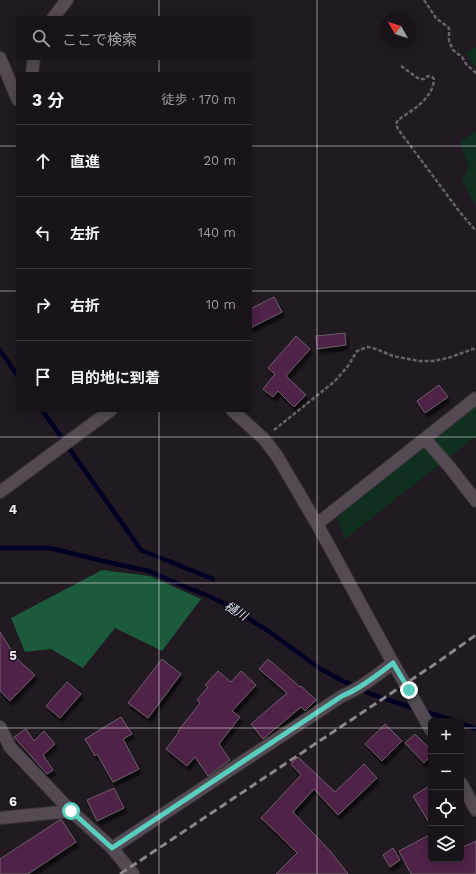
<!DOCTYPE html>
<html lang="ja">
<meta charset="utf-8">
<style>
:root{--surface:#19141a;--page:#221d23;--text:#f1f3f6;--muted:#9f9ea2;--line:#373339}
body{margin:0;font-family:"Work Sans","Noto Sans JP",sans-serif;background:var(--page);color:var(--text)}
.controls{position:absolute;right:12px;bottom:12px;display:grid;overflow:hidden;border-radius:6px;box-shadow:0 2px 10px #0003}
.controls button{width:36px;height:36px;display:grid;place-items:center;padding:0;border:0;border-bottom:1px solid var(--line);background:var(--surface);color:var(--text);font:20px sans-serif}
.compass{position:absolute;left:380px;top:12px;width:36px;height:36px;border-radius:50%;background:var(--surface);box-shadow:0 2px 10px #0003;rotate:309deg}
.stop{position:absolute;width:12px;height:12px;margin:-9px;border:3px solid #59cebf;border-radius:50%;background:#fff}
.stop.end{background:#59cebf;border-color:#fff;box-shadow:0 1px 4px #0008}
.list{margin:0;padding:0;list-style:none}
h2{display:flex;justify-content:space-between;align-items:center;height:52px;margin:0;padding:0 16px;font-size:17px}
h2 small{font-size:13px;font-weight:400;color:var(--muted)}
.list li{display:grid;grid-template-columns:26px 1fr auto;gap:12px;align-items:center;box-sizing:border-box;height:72px;padding:0 16px;border-top:1px solid var(--line)}
.list b{display:block;font-size:15px;white-space:nowrap}
.list em{font-size:13px;font-style:normal;color:var(--muted)}
.icon{flex:none;width:22px;height:22px;fill:none;stroke:currentColor;stroke-width:2;stroke-linecap:round;stroke-linejoin:round}
.map{position:relative;flex:none;width:476px;height:874px;overflow:hidden}
.search{position:absolute;background:var(--surface);box-shadow:0 2px 10px #0003;left:16px;top:16px;width:236px;height:44px;display:flex;align-items:center;gap:10px;box-sizing:border-box;padding:0 14px;border-radius:6px;color:var(--muted);font-size:15px}
.panel{position:absolute;background:var(--surface);box-shadow:0 2px 10px #0003;left:16px;top:72px;width:236px;height:340px;border-radius:6px}
.map>svg:first-child{display:block}
.green{fill:#0f301e}
.forest{fill:#1b5a3a}
.lines{fill:none;stroke-linecap:round;stroke-linejoin:round}
.stream{stroke:#000024;stroke-width:4.5}
.building{fill:#502346;stroke:#6b5f67;filter:url(#shadow)}
.minor-casing{stroke:#3a343a;stroke-width:14}
.path{stroke:#676168;stroke-width:2.5;stroke-dasharray:4 2;stroke-linecap:butt}
.minor{stroke:#534a53;stroke-width:12}
.rail{stroke:#8b848b;stroke-width:3;stroke-dasharray:8 4;stroke-linecap:butt}
.route{stroke:#59cebf;stroke-width:5}
.grid{fill:none;stroke:#f4eef4;stroke-width:1;stroke-opacity:0.55}
.labels{text-anchor:middle;dominant-baseline:central;stroke-width:3;stroke-linejoin:round;paint-order:stroke}
.water-label{font-size:12px;font-style:italic;fill:#d8e2f0;stroke:#181119}
.grid-label{font-size:13px;text-anchor:middle;font-weight:bold;fill:#f4eef4;stroke:#181119;stroke-width:3;stroke-linejoin:round;paint-order:stroke}
</style>
<div class="map">
<svg width="476" height="874" viewBox="0 0 476 874">
<defs>
<filter id="shadow"><feDropShadow dx="2.5" dy="4.5" stdDeviation="1" flood-color="#0009"/></filter>
</defs>
<rect width="100%" height="100%" fill="#211a22"/>
<path class="green" d="M476,47v21l-11,-15z
M476,131v76l-14,-27 7,-13 -9,-25z
M476,402v35l-18,13 -113,89 -8,-21z"/>
<path class="forest" d="M102,570l48,6 51,23 -39,52 -47,-23 -32,40 -32,-19 -26,3 -14,-34z"/>
<g class="lines">
<path class="stream" d="M0,350l18,26
M42,410l99,140 72,29
M0,548h50l57,14 42,9 39,17 21,8 16,8 45,28 49,36 24,13 28,13 45,15
M423,711l32,10
M461,723l15,6"/>
</g>
<path class="building" d="M274,297l8,15 -32,16v-19z
M345,333l1,12 -29,4 -1,-13z
M296,336l14,13 -24,27 20,19 -12,12 -16,-16 -5,6 -10,-8 12,-15 -7,-6z
M439,385l9,12 -23,16 -8,-12z
M0,632l17,27 18,16 -25,26 -10,-10z
M162,659l19,15 -33,44 -20,-15z
M268,659l32,28 1,-1 15,14 -11,11 -4,-4 -38,32 -12,-15 36,-31 -28,-24z
M218,671l13,11 10,-11 15,14 -24,26 8,6 -21,27 11,16 -22,16 -13,-19 -8,9 -21,-17 13,-17 -1,-1 22,-28 -3,-3 11,-13 -3,-2z
M67,682l14,12 -21,24 -14,-12z
M121,717l11,17 -9,5 16,30 -26,13 -16,-28 -2,2 -10,-17z
M385,724l17,17 -20,20 -17,-17z
M26,729l8,12 10,-10 11,13 -12,11 10,15 -6,4 -33,-37z
M415,734l16,16v6l-7,7 -19,-20z
M298,757l37,35 29,-28 13,14 -39,37 -24,-26 -21,23 38,40 17,22h-72l21,-21 -22,-22 -14,-13 40,-43 -10,-11z
M431,785v41l-18,-30z
M114,788l10,20 -27,13 -10,-21z
M61,819l15,23 -48,32h-28v-15z
M431,834v25h30v-11l15,-7v33h-65l-12,-23z
M393,848l7,12 -10,7 -7,-12z"/>
<g class="lines">
<defs>
<path id="minor" d="M53,18l14,-18
M0,58l18,42
M32,74l2,-16
M232,410l32,29 13,17 40,68 76,139 19,33 19,34
M425,439l23,26 28,36
M0,492l111,-82
M317,524l159,-126
M0,727l10,20 61,64 41,37 21,26
M461,783l15,27
M0,818l71,-7
M112,848l230,-152c19,-8 35,-21 51,-33"/>
</defs>
<use href="#minor" class="minor-casing"/>
<path class="path" d="M424,0l12,18 13,10v13l4,9 9,7 4,7 10,9
M401,66l18,13h5l4,-3 4,1 2,2c-1,20 -22,31 -36,41l-2,4 2,5 61,82 17,20
M274,430l61,-49 13,-15 9,-15 5,-2 6,-2 8,2 17,7 26,5h14l15,-3 28,-10"/>
<use href="#minor" class="minor"/>
<path class="rail" d="M120,874l315,-210 41,-29"/>
</g>
<g class="lines">
<path class="route" d="M71,811l41,37 230,-152c19,-8 35,-21 51,-33l16,27"/>
</g>
<path class="grid" d="M159,0v18M317,0v874M159,58v16M0,146h18M250,146h226M0,291h18M250,291h226M159,410v464M0,437h476M0,583h476M0,728h431M461,728h15"/>
<g class="labels">
<g class="water-label">
<text transform="translate(236 611) rotate(31)">樋川</text>
</g>
</g>
<g class="grid-label">
<text x="13" y="514">4</text>
<text x="13" y="660">5</text>
<text x="13" y="806">6</text>
</g>
</svg>
<div class="controls">
<button>+</button>
<button>−</button>
<button><svg class="icon" aria-label="locate" viewBox="0 0 24 24"><circle cx="12" cy="12" r="6"/><path d="M12 2v4M12 18v4M2 12h4M18 12h4"/></svg></button>
<button><svg class="icon" aria-label="layers" viewBox="0 0 24 24"><path d="M12 4l9 5-9 5-9-5zM3 14l9 5 9-5"/></svg></button>
</div>
<svg class="compass" viewBox="-18 -18 36 36"><path d="M0-13l5 13h-10z" fill="#e53935"/><path d="M0 13l5-13h-10z" fill="#9f9ea2"/></svg>
<div class="stop" style="left:71px;top:811px"></div>
<div class="stop end" style="left:409px;top:690px"></div>
<div class="search"><svg class="icon" aria-label="search" viewBox="0 0 24 24"><circle cx="10" cy="10" r="6"/><path d="M15 15l6 6"/></svg>ここで検索</div>
<section class="panel">
<h2>3 分<small>徒歩 · 170 m</small></h2>
<ul class="list">
<li><svg class="icon" aria-label="ahead" viewBox="0 0 24 24"><path d="M12 20V5M6 11l6-6 6 6"/></svg><div><b>直進</b></div><em>20 m</em></li>
<li><svg class="icon" aria-label="left" viewBox="0 0 24 24"><path d="M17 20v-9H6M10 6l-5 5 5 5"/></svg><div><b>左折</b></div><em>140 m</em></li>
<li><svg class="icon" aria-label="right" viewBox="0 0 24 24"><path d="M7 20v-9h11M14 6l5 5-5 5"/></svg><div><b>右折</b></div><em>10 m</em></li>
<li><svg class="icon" aria-label="arrive" viewBox="0 0 24 24"><path d="M6 21V4h12l-3 4 3 4H6"/></svg><div><b>目的地に到着</b></div></li>
</ul>
</section>
</div>
